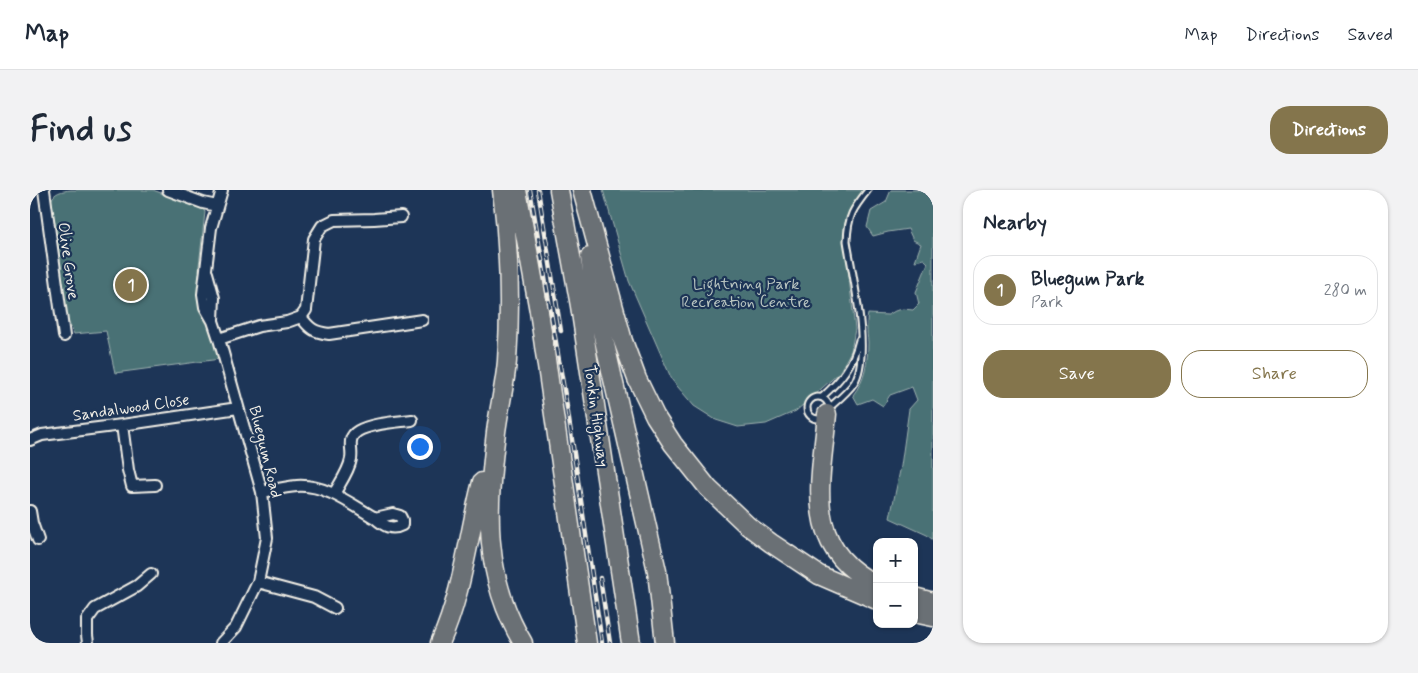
<!DOCTYPE html>
<meta charset="utf-8">
<style>
:root{--surface:#fff;--page:#f2f2f3;--text:#1f2937;--muted:#747a83;--line:#e0e1e3;--accent:#84754c}
body{margin:0;font-family:Mynerve,sans-serif;background:var(--page);color:var(--text)}
.controls{position:absolute;right:15px;bottom:15px;display:grid;overflow:hidden;border-radius:10px;box-shadow:0 1px 4px #0004}
.controls button{width:45px;height:45px;display:grid;place-items:center;padding:0;border:0;border-bottom:1px solid var(--line);background:var(--surface);color:var(--text);font:25px sans-serif}
.you{position:absolute;left:389px;top:256px;width:18px;height:18px;margin:-12px;border:4px solid #fff;border-radius:50%;background:#1a73e8;box-shadow:0 0 0 8px #1a73e833}
.badge{display:grid;place-items:center;width:32px;height:32px;border-radius:50%;background:var(--accent);color:#fff;font-size:16px;font-weight:700}
.pin{position:absolute;translate:-50% -50%;border:2px solid #fff;box-shadow:0 1px 5px #0006}
.list{margin:0;padding:0;list-style:none}
h2{display:flex;justify-content:space-between;align-items:center;height:65px;margin:0;padding:0 20px;font-size:21px}
h2 small{font-size:16px;font-weight:400;color:var(--muted)}
.list li{display:grid;grid-template-columns:32px 1fr auto;gap:15px;align-items:center;box-sizing:border-box;height:70px;margin:0 10px 10px;padding:0 10px;border:1px solid var(--line);border-radius:20px}
.list b{display:block;font-size:19px;white-space:nowrap}
.list p{margin:0;font-size:16px;white-space:nowrap;color:var(--muted)}
.list em{font-size:16px;font-style:normal;color:var(--muted)}
.actions{display:flex;gap:10px;padding:15px 20px}
.actions a{flex:1;padding:11px 0;border:1px solid var(--accent);border-radius:20px;text-align:center;font-size:18px;color:var(--accent)}
.actions .main{background:var(--accent);color:#fff}
.map{position:relative;flex:none;width:903px;height:453px;overflow:hidden;border-radius:20px}
header{display:flex;align-items:center;gap:30px;box-sizing:border-box;height:70px;padding:0 25px;background:var(--surface);border-bottom:1px solid var(--line)}
header strong{font-size:24px}
nav{display:flex;gap:28px;margin-inline-start:auto;font-size:18px}
.intro{display:flex;align-items:center;justify-content:space-between;box-sizing:border-box;height:120px;padding:0 30px}
h1{margin:0;font-size:35px}
.button{padding:12px 22px;border-radius:20px;background:var(--accent);color:#fff;font-size:18px;font-weight:700}
main{display:flex;gap:30px;padding:0 30px}
aside{flex:1;background:var(--surface);border-radius:20px;box-shadow:0 1px 4px #0004}
.map>svg:first-child{display:block}
.green{fill:#497175;stroke:#9eb1ae}
.lines{fill:none;stroke-linecap:round;stroke-linejoin:round}
.lane-casing{stroke:#f4f1e8;stroke-width:9}
.street-casing{stroke:#f4f1e8;stroke-width:14}
.highway-casing{stroke:#f4f1e8;stroke-width:21}
.lane{stroke:#1d3557;stroke-width:5}
.street{stroke:#1d3557;stroke-width:10}
.highway{stroke:#6b6f75;stroke-width:18}
.rail-casing{stroke:#f4f1e8;stroke-width:4.5}
.rail{stroke:#1d3557;stroke-width:2.5;stroke-dasharray:8;stroke-linecap:butt}
.labels{text-anchor:middle;dominant-baseline:central;stroke-width:4.5;stroke-linejoin:round;paint-order:stroke}
.street-label{font-size:16px;fill:#f4f1e8;stroke:#1d3557}
.park-label{font-size:16px;fill:#b8c4c0;stroke:#1d3557}
</style>
<header>
<strong>Map</strong>
<nav><a>Map</a><a>Directions</a><a>Saved</a></nav>
</header>
<div class="intro"><h1>Find us</h1><a class="button">Directions</a></div>
<main>
<div class="map">
<svg width="903" height="453" viewBox="0 0 903 453">
<rect width="100%" height="100%" fill="#1d3557"/>
<filter id="ink" filterUnits="userSpaceOnUse"><feTurbulence type="fractalNoise" baseFrequency=".02" numOctaves="2"/><feDisplacementMap in="SourceGraphic" scale="10" xChannelSelector="R" yChannelSelector="G"/><feConvolveMatrix kernelMatrix="1 2 1 2 8 2 1 2 1" color-interpolation-filters="sRGB"/></filter>
<g filter="url(#ink)">
<path class="green" d="M41,0h82l50,19 2,3 -6,54 3,37 4,10 14,46 -105,14 -9,-42 -32,3 -7,-15 -16,-118c3,-9 11,-10 20,-11z
M573,0h262l-17,24 -4,12 1,18 10,85 -4,22 -12,22 -43,38 -30,13 -28,3 -22,-7 -22,-14 -22,-26 -43,-99z
M861,0h42v350l-6,-5 -37,-17 11,-52 8,-57 8,-9 -5,-13 -22,8 -7,11 -11,-7 -14,5 -5,-9c12,-15 15,-34 15,-53 -1,-10 -2,-18 0,-28l20,1 7,-4 8,-2 10,1 6,-6 -3,-12 12,-29 -4,-4 -9,2 6,-17 -8,-4 -5,-11 -20,3 -15,4 -6,-9 4,-16 15,-9z"/>
<g class="lines">
<defs>
<path id="lane" d="M777 218a11 11 0 1 1 22 0a11 11 0 1 1-22 0Z
M792,207c19,-17 31,-32 37,-57
M800,217c8,-7 18,-15 24,-24 18,-29 -2,-109 -7,-142 1,-26 6,-32 21,-51"/>
<path id="street" d="M14,0l20,146
M138,0l35,13 14,3
M177,83l7,25 -1,22
M271,127c9,12 13,15 28,17l93,-14
M189,149l40,-13 28,-4 14,-5 5,-7 8,-71 8,-13 12,-6 40,-1 27,-2
M92,235l6,45 4,16 23,-1
M0,250l12,-5 80,-10 116,-17
M232,302c11,-2 23,-5 35,-6 28,-2 54,18 78,32l18,-4 7,2 2,4v5c-11,6 -19,0 -27,-7
M304,304c6,-11 15,-23 17,-35 2,-10 -5,-21 7,-28 14,-8 39,-9 54,-11
M0,321l2,12 6,17
M228,392l56,15 21,11
M58,453l-1,-8v-15l8,-11 42,-23 14,-12
M191,453l15,-16 22,-45 9,-44 -5,-46 -43,-153 -6,-18 -8,-14 -2,-13 8,-66 11,-38"/>
<path id="highway" d="M472,0c7,57 9,113 5,171 -2,24 -8,47 -11,71 -9,76 -14,143 27,211
M487,0l22,121 48,332
M529,0l21,116 51,337
M552,0l41,151 14,38 18,37 18,28 35,44 40,38 23,17 48,32 58,25
M560,67l7,51 7,32 53,231 8,72
M797,224c-6,68 -26,134 50,171
M884,407l19,5
M884,423l19,4
M410,453c23,-51 28,-107 42,-161"/>
</defs>
<use href="#lane" class="lane-casing"/>
<use href="#street" class="street-casing"/>
<use href="#highway" class="highway-casing"/>
<use href="#lane" class="lane"/>
<use href="#street" class="street"/>
<use href="#highway" class="highway"/>
<defs>
<path id="rail" d="M500,0l38,223 34,230
M508,0l23,141
M570,388l10,65"/>
</defs>
<use href="#rail" class="rail-casing"/>
<use href="#rail" class="rail"/>
</g>
</g>
<g class="labels">
<g class="street-label">
<text transform="translate(38 71) rotate(82)">Olive Grove</text>
<text transform="translate(101 218) rotate(-8)">Sandalwood Close</text>
<text transform="translate(566 226) rotate(82)">Tonkin Highway</text>
<text transform="translate(235 262) rotate(76)">Bluegum Road</text>
</g>
<g class="park-label">
<text x="716" y="94">Lightning Park<tspan x="716" dy="18">Recreation Centre</tspan></text>
</g>
</g>
</svg>
<div class="controls">
<button>+</button>
<button>−</button>
</div>
<div class="you"></div>
<div class="pin badge" style="left:101px;top:95px">1</div>
</div>
<aside>
<h2>Nearby<small></small></h2>
<ul class="list">
<li><span class="badge">1</span><div><b>Bluegum Park</b><p>Park</p></div><em>280 m</em></li>
</ul>
<div class="actions"><a class="main">Save</a><a>Share</a></div>
</aside>
</main>
